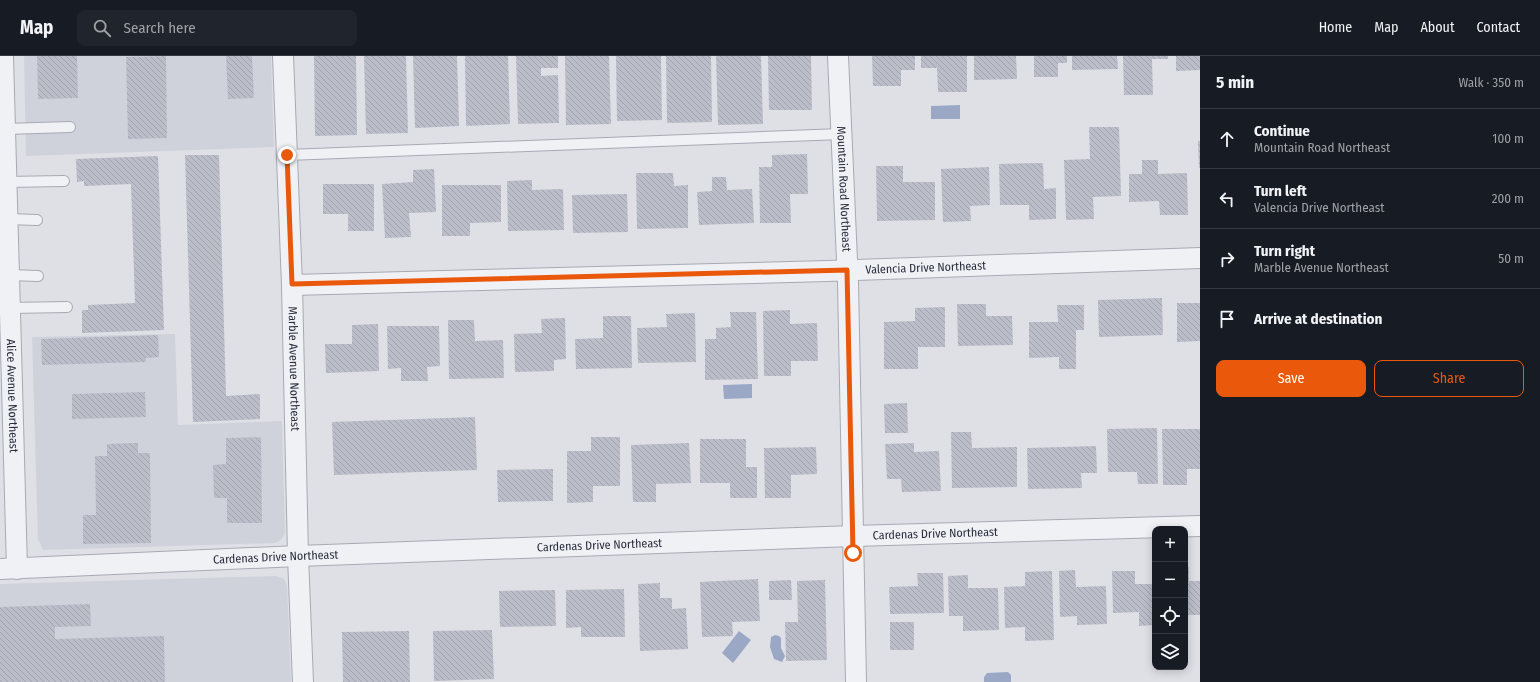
<!DOCTYPE html>
<meta charset="utf-8">
<style>
:root{--surface:#171b24;--page:#20242c;--text:#f1f3f6;--muted:#9ea1a6;--line:#363941;--accent:#ea580c}
body{margin:0;font-family:"Fira Sans Condensed",sans-serif;background:var(--page);color:var(--text)}
.controls{position:absolute;right:12px;bottom:12px;display:grid;overflow:hidden;border-radius:8px;box-shadow:0 2px 10px #0003}
.controls button{width:36px;height:36px;display:grid;place-items:center;padding:0;border:0;border-bottom:1px solid var(--line);background:var(--surface);color:var(--text);font:20px sans-serif}
.stop{position:absolute;width:12px;height:12px;margin:-9px;border:3px solid #ea580c;border-radius:50%;background:#fff}
.stop.end{background:#ea580c;border-color:#fff;box-shadow:0 1px 4px #0008}
.list{margin:0;padding:0;list-style:none}
h2{display:flex;justify-content:space-between;align-items:center;height:52px;margin:0;padding:0 16px;font-size:17px}
h2 small{font-size:13px;font-weight:400;color:var(--muted)}
.list li{display:grid;grid-template-columns:26px 1fr auto;gap:12px;align-items:center;box-sizing:border-box;height:60px;padding:0 16px;border-top:1px solid var(--line)}
.list b{display:block;font-size:15px;white-space:nowrap}
.list p{margin:0;font-size:13px;white-space:nowrap;color:var(--muted)}
.list em{font-size:13px;font-style:normal;color:var(--muted)}
.actions{display:flex;gap:8px;padding:12px 16px}
.actions a{flex:1;padding:9px 0;border:1px solid var(--accent);border-radius:8px;text-align:center;font-size:14px;color:var(--accent)}
.actions .main{background:var(--accent);color:#fff}
.icon{flex:none;width:22px;height:22px;fill:none;stroke:currentColor;stroke-width:2;stroke-linecap:round;stroke-linejoin:round}
.map{position:relative;flex:none;width:1200px;height:626px;overflow:hidden}
header{display:flex;align-items:center;gap:24px;box-sizing:border-box;height:56px;padding:0 20px;background:var(--surface);border-bottom:1px solid var(--line)}
header strong{font-size:19px}
nav{display:flex;gap:22px;margin-inline-start:auto;font-size:14px}
.search{width:280px;height:36px;background:var(--page);display:flex;align-items:center;gap:10px;box-sizing:border-box;padding:0 14px;border-radius:8px;color:var(--muted);font-size:15px}
main{display:flex}
aside{flex:1;background:var(--surface)}
.map>svg:first-child{display:block}
.built{fill:#d0d2db}
.water{fill:#9ba8c5}
.building{fill:url(#building-back-hatch)}
.lines{fill:none;stroke-linecap:round;stroke-linejoin:round}
.lane-casing{stroke:#a7aab3;stroke-width:12}
.street-casing{stroke:#a7aab3;stroke-width:22}
.lane{stroke:#f0f1f5;stroke-width:10}
.street{stroke:#f0f1f5;stroke-width:20}
.route{stroke:#ea580c;stroke-width:5}
.labels{text-anchor:middle;dominant-baseline:central;stroke-width:3.5;stroke-linejoin:round;paint-order:stroke}
.street-label{font-size:12px;fill:#282c3c;stroke:#edeff4}
</style>
<header>
<strong>Map</strong>
<div class="search"><svg class="icon" aria-label="search" viewBox="0 0 24 24"><circle cx="10" cy="10" r="6"/><path d="M15 15l6 6"/></svg>Search here</div>
<nav><a>Home</a><a>Map</a><a>About</a><a>Contact</a></nav>
</header>
<main>
<div class="map">
<svg width="1200" height="626" viewBox="0 0 1200 626">
<defs>
<pattern id="building-back-hatch" width="6" height="6" patternUnits="userSpaceOnUse"><rect width="6" height="6" fill="#bbbec9"/><path d="M-1 5l2 2M0 0l6 6M5-1l2 2" fill="none" stroke="#a1a3ae"/></pattern>
</defs>
<rect width="100%" height="100%" fill="#dee0e6"/>
<path class="built" d="M24,0h247l3,91 -248,9z
M175,278l3,91 104,-4 3,111 -1,3 -3,5 -6,3 -232,7 -5,-11 -6,-202z
M276,520l8,3 3,7 4,96h-291v-98z"/>
<path class="water" d="M960,49v14h-29v-13z
M752,328v14l-28,1 -1,-14z
M739,575l12,9 -18,23 -11,-10z
M775,579l4,1 2,2v10l4,8 -3,6 -8,-3 -4,-12 1,-10z
M1008,616l3,3v7h-27v-5l3,-4z"/>
<path class="building" d="M37,0h40l1,42 -40,1z
M166,0l1,82 -39,1 -2,-82z
M226,0h26l2,42 -26,1z
M314,0h42l1,79 -42,1z
M364,0h42l2,77 -42,1z
M413,0h44l2,70 -44,2z
M465,0h43l2,68 -44,2z
M516,0h42v12h-17v8l17,-1 1,48 -41,1z
M565,0h44l2,68 -45,1z
M616,0h45l1,64 -45,1z
M666,0h45l1,66 -45,1z
M716,0h45l2,68 -45,1z
M768,0h43l1,54h-43z
M872,0h43v14h-14v16h-28z
M921,0h46v36h-29l-1,-24h-16z
M974,0h42l1,23 -43,1z
M1034,0h33v7h-9v14h-24z
M1072,0h45l1,13 -46,1z
M1123,0h45v3h-16l1,36h-29z
M1176,0h24v14l-24,1z
M1089,71h30l2,69 -28,1 1,22 -28,1 -2,-60 26,-1z
M1198,85h2v27h-1z
M807,98l1,40h-18l1,29h-31l-1,-56h13v-12z
M185,99h34l7,241 34,-2v25l-67,3z
M158,100l6,174 -82,3v-23h6v-5l47,-2 -4,-119 -47,2v-5l-7,1 -1,-23z
M1142,104h16v14l29,-1 1,42h-28l-1,-14 -30,1v-28h13z
M1043,107l1,26 12,-1v31l-27,1v-15h-29l-1,-41z
M876,110h27v16h32v38l-58,1z
M989,111l1,38 -20,1 1,15 -28,1 -2,-53z
M434,113l2,43 -27,1 2,24 -26,1 -3,-54 31,-2v-12z
M636,117h37l1,13 14,-1v43l-51,1z
M712,121h14l1,13 25,-1 2,34 -55,2 -2,-33 15,-1z
M532,124v10l31,-1 1,41 -56,1 -1,-50z
M323,128h51v47h-26v-17h-25z
M442,129h59v37l-31,1v13h-28z
M627,138l1,38 -55,1 -1,-38z
M1162,242l1,37 -64,2 -1,-37z
M1177,247h23v38l-23,1z
M957,248h29v12h26l1,29 -55,1z
M1057,249h27v25h-8v39h-17v-12l-30,1v-36h29z
M945,251v40h-27v22h-34v-47l31,-1v-13z
M790,254v14l27,-1 1,38h-27v15h-27l-1,-65z
M730,256h26l2,67 -53,1v-41h11v-11l15,-1z
M695,257l1,49 -58,1 -1,-35 30,-1 -1,-13z
M603,260h28l1,52 -56,1 -1,-30 28,-1z
M565,262l1,41 -12,1v11l-39,1 -1,-38 28,-1 -1,-14z
M448,264h26l1,21 28,-1 1,38 -55,1z
M378,268l1,47 -53,2 -1,-29h27v-19z
M387,270h52l1,40 -13,1 1,14h-27v-13l-13,1z
M158,279l1,22 -13,1v4l-104,3 -1,-26z
M145,336l1,25 -74,2v-25z
M907,347l1,30h-23l-1,-29z
M475,361l2,53 -143,5 -2,-53z
M1157,372l1,56h-20l-1,-12h-29l-1,-43z
M1162,373h38v40h-13v16h-24z
M951,376h20l1,16 45,-1v40l-65,1z
M261,381l1,86h-35v-25h-13l-1,-33 13,-1v-26z
M591,381h29v49h-27v16l-26,1v-52h24z
M700,383h46v28h11v31h-27v-15h-30z
M138,387v10h12l1,90 -68,1v-29h13l-1,-59h12v-12z
M689,387l2,40 -35,1v18h-23l-2,-57z
M914,387v9l25,-1 2,40 -39,1 -1,-13h-14l-2,-35z
M1096,390l1,27h-16l1,15 -54,1 -1,-41z
M816,391l1,27 -26,1v23h-26l-1,-50z
M553,413v32l-55,1 -1,-32z
M1185,511h4v14h11v34h-15z
M1075,514l1,17 30,-1 1,38 -30,1v-9l-17,1 -1,-46z
M1052,515l2,69 -29,1v-14l-20,1 -1,-41 21,-1v-14z
M1112,515h23v13h20v41l-16,1v-14l-26,1z
M917,517h26l1,40 -54,1 -1,-27 29,-1z
M968,519v13h30l1,42 -36,1v-15h-14l-1,-40z
M758,523l2,42 -28,1 1,14 -31,1 -2,-55z
M791,524l1,20h-23v-19z
M825,524l2,80 -41,1 -1,-39h13l-1,-41z
M660,527v15h12v11l14,-1 2,41 -48,2 -2,-67z
M624,533l1,48h-44v-10l-15,1v-38z
M555,534l1,36 -56,1 -1,-36z
M90,548l1,22 -36,1v12l109,-3 1,46h-165v-75z
M890,566h24v28h-24z
M492,574l2,49 -60,2 -1,-50z
M409,575l1,51h-67l-1,-50z"/>
<g class="lines">
<defs>
<path id="lane" d="M5,73l65,-2
M287,99l555,-21
M6,126l58,-1
M7,163l30,1
M9,219l29,1
M10,252l57,-1"/>
<g id="street">
<path id="s1" d="M3,0l14,513"/>
<path id="s2" d="M283,0l9,229 6,271 5,126"/>
<path id="s3" d="M838,0l10,227 8,399"/>
<path id="s4" d="M292,229l536,-14 372,-13"/>
<path id="s5" d="M0,513l298,-13 555,-20 347,-10"/>
</g>
</defs>
<use href="#lane" class="lane-casing"/>
<use href="#street" class="street-casing"/>
<use href="#lane" class="lane"/>
<use href="#street" class="street"/>
</g>
<g class="lines">
<path class="route" d="M287,99l5,129 555,-14 6,283"/>
</g>
<g class="labels">
<g class="street-label">
<text stroke="none"><textPath href="#s3" startOffset="133">Mountain Road Northeast</textPath></text>
<text stroke="none"><textPath href="#s4" startOffset="634">Valencia Drive Northeast</textPath></text>
<text stroke="none"><textPath href="#s2" startOffset="313">Marble Avenue Northeast</textPath></text>
<text stroke="none"><textPath href="#s1" startOffset="340">Alice Avenue Northeast</textPath></text>
<text stroke="none"><textPath href="#s5" startOffset="936">Cardenas Drive Northeast</textPath></text>
<text stroke="none"><textPath href="#s5" startOffset="600">Cardenas Drive Northeast</textPath></text>
<text stroke="none"><textPath href="#s5" startOffset="276">Cardenas Drive Northeast</textPath></text>
</g>
</g>
</svg>
<div class="controls">
<button>+</button>
<button>−</button>
<button><svg class="icon" aria-label="locate" viewBox="0 0 24 24"><circle cx="12" cy="12" r="6"/><path d="M12 2v4M12 18v4M2 12h4M18 12h4"/></svg></button>
<button><svg class="icon" aria-label="layers" viewBox="0 0 24 24"><path d="M12 4l9 5-9 5-9-5zM3 14l9 5 9-5"/></svg></button>
</div>
<div class="stop" style="left:853px;top:497px"></div>
<div class="stop end" style="left:287px;top:99px"></div>
</div>
<aside>
<h2>5 min<small>Walk · 350 m</small></h2>
<ul class="list">
<li><svg class="icon" aria-label="ahead" viewBox="0 0 24 24"><path d="M12 20V5M6 11l6-6 6 6"/></svg><div><b>Continue</b><p>Mountain Road Northeast</p></div><em>100 m</em></li>
<li><svg class="icon" aria-label="left" viewBox="0 0 24 24"><path d="M17 20v-9H6M10 6l-5 5 5 5"/></svg><div><b>Turn left</b><p>Valencia Drive Northeast</p></div><em>200 m</em></li>
<li><svg class="icon" aria-label="right" viewBox="0 0 24 24"><path d="M7 20v-9h11M14 6l5 5-5 5"/></svg><div><b>Turn right</b><p>Marble Avenue Northeast</p></div><em>50 m</em></li>
<li><svg class="icon" aria-label="arrive" viewBox="0 0 24 24"><path d="M6 21V4h12l-3 4 3 4H6"/></svg><div><b>Arrive at destination</b></div></li>
</ul>
<div class="actions"><a class="main">Save</a><a>Share</a></div>
</aside>
</main>
